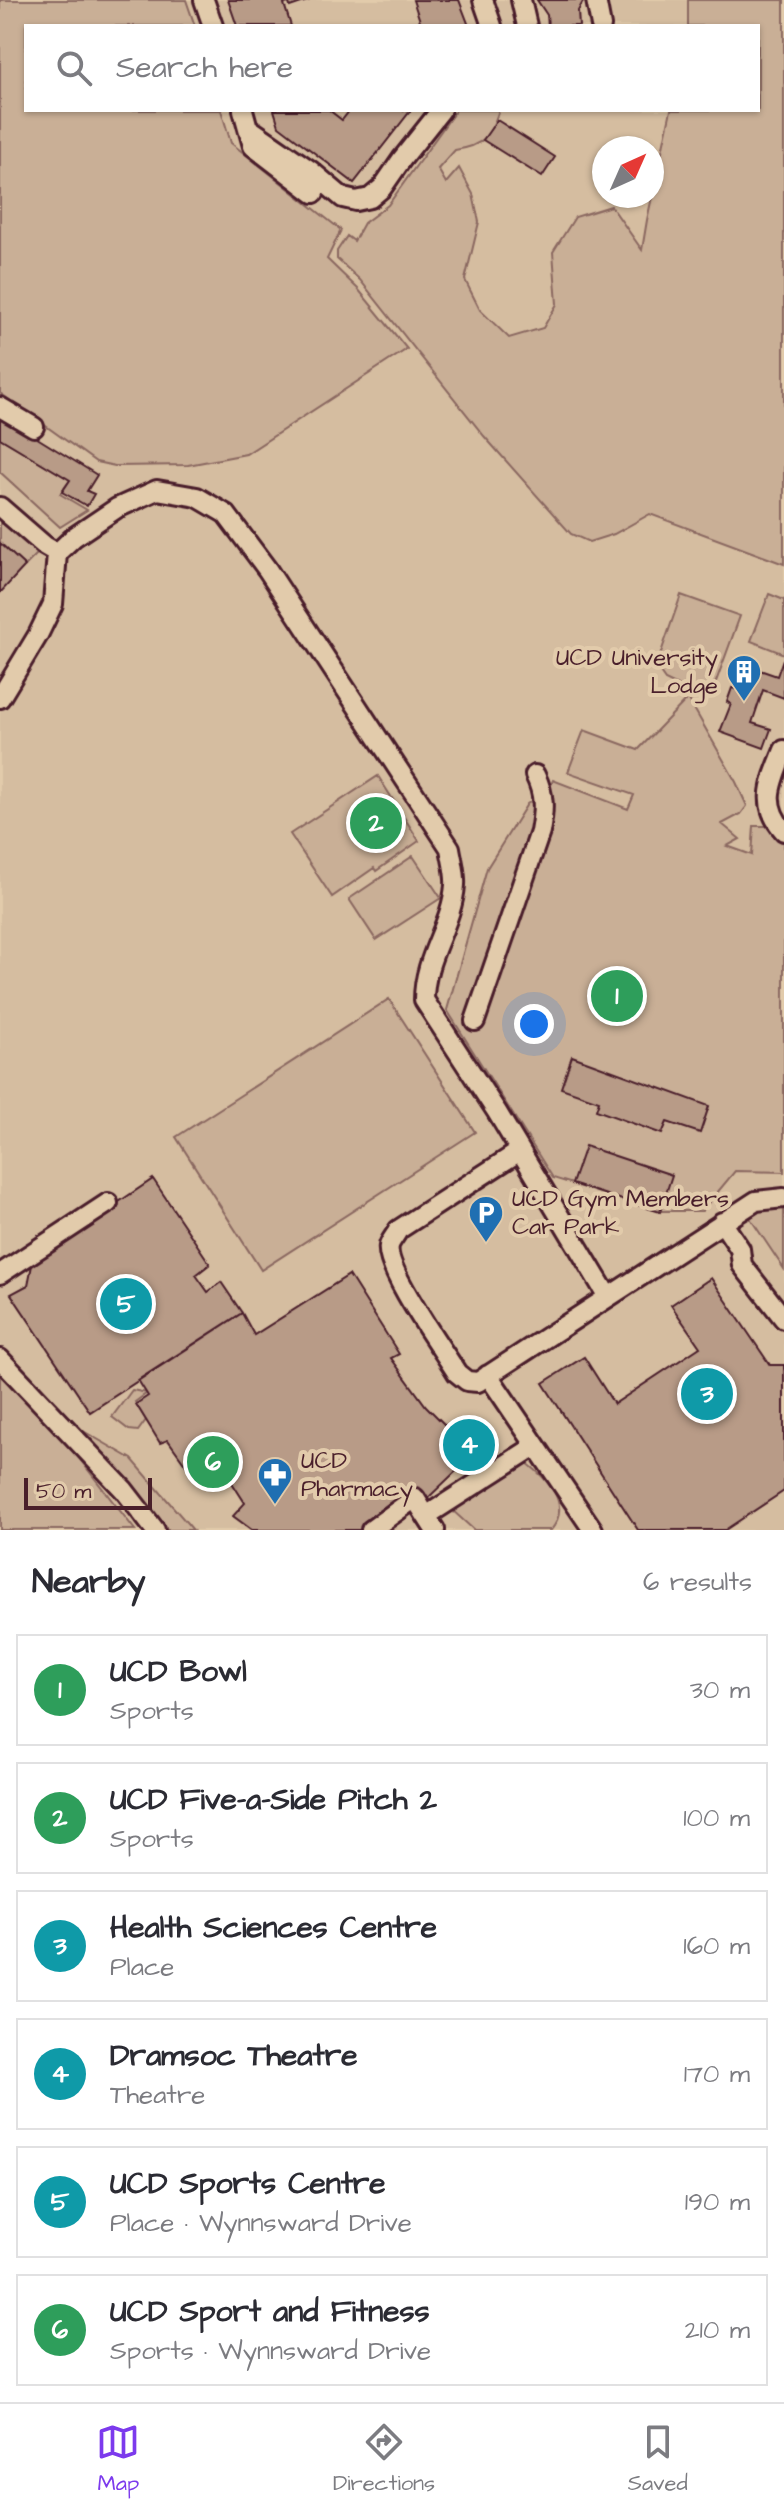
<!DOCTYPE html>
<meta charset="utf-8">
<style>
:root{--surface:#fff;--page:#f2f2f3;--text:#2b2b33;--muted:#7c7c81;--line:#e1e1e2;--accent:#7c3aed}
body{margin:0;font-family:"Architects Daughter",sans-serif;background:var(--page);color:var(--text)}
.compass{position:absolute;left:592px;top:136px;width:72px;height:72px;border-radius:50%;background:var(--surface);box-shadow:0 2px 6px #0004;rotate:45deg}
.scale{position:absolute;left:24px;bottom:20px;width:128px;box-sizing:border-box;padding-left:8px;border:4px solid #4a1f2b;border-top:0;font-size:22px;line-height:28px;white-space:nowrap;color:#4a1f2b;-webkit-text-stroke:6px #e2cbab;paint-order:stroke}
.you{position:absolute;left:534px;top:1024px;width:28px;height:28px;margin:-20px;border:6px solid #fff;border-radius:50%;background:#1a73e8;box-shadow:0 0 0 12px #1a73e833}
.badge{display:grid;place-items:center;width:52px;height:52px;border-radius:50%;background:var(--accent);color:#fff;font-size:26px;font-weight:700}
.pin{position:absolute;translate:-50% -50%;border:4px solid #fff;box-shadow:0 2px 8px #0006}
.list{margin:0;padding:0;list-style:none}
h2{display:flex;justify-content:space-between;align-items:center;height:104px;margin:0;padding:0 32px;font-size:34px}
h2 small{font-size:26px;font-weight:400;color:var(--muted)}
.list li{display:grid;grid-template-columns:52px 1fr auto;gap:24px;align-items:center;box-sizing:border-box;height:112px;margin:0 16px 16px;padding:0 16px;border:2px solid var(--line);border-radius:0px}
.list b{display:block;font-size:30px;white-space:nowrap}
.list p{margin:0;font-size:26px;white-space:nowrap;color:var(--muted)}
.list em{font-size:26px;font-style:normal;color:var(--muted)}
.icon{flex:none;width:44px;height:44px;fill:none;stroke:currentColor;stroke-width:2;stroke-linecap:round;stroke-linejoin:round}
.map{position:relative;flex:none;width:784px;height:1530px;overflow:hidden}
.search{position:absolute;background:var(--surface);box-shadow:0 2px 6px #0004;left:24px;right:24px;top:24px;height:88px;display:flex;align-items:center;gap:20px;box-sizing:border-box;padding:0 28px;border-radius:0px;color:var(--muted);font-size:30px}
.sheet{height:872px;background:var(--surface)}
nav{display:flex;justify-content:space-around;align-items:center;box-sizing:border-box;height:112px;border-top:2px solid var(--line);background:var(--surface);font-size:22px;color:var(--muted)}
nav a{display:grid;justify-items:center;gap:4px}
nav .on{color:var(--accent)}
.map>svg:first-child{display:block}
.built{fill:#d5bda0;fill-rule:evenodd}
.green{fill:#c9af96;stroke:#8a6760;stroke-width:2}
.building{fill:#b89b87;stroke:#4a1f2b;stroke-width:2}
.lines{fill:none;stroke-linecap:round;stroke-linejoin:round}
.minor-casing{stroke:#4a1f2b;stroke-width:24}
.minor{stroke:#e2cbab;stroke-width:18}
.labels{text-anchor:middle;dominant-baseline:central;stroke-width:8;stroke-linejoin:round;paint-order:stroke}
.poi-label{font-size:24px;fill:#4a1f2b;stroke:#e2cbab;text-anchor:start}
</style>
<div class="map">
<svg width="784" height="1530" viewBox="0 0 784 1530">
<rect width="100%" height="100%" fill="#e2cbab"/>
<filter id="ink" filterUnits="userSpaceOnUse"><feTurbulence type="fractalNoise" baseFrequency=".0125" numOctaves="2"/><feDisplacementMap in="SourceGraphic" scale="16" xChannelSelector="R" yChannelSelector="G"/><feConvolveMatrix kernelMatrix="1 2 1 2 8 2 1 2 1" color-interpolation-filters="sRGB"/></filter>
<g filter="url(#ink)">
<path class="built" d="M0,0h784v1530h-784zM26,26h732v84h-732zM604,148h48v48h-48z"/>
<path class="green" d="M0,0h186l9,26h-169v84h195l10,33 110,87 -14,29 31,30 49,60 -161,105 -58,11 -73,1 -19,-4 -96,-69z
M688,0h96v564l-134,-50 -36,20 -25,8 -18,-8 -87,-98 -124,-156 -23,-21v-8l10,-15 7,5 10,-18 24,-18 68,-95h43c-9,26 -15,36 -44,40l-17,19 8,14 13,-15 14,26 6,28 -14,58 15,30 29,28 34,-10 14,-24 -4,-52 22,-35 36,-11 31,44 5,-30 24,-110h87v-84h-70z
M0,438l70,42 -10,14 27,16 -27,17 -60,-55z
M0,516l39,36 -14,14 -25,-23z
M769,594l15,6v54l-33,-13z
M681,595l59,21 -27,74h-27l-21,-10 -9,-13z
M688,698l48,84 11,24 -6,8 -19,10 18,15 -13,7 25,9 2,-29h15l15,10v336l-49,-1 -33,40h-42l-107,-33 -106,-168 40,-142 40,-64 22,-14 4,-10 75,29 6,-14 -66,-23 16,-42 54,20z
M378,776l41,65 -43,30 -2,-3 -42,29 -42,-63z
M413,856l28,42 -65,42 -27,-41z
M389,999l86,133 -214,138 -85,-133z
M784,1206v63l-34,-51 11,-9z
M0,1375l67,68 68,87h-135z
M132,1390l15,3 -12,9 11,18 -8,11 -9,-1 -17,-13z
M78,1428l54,31 61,71h-34z
M526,1462c20,16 47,42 25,68h-77l-22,-20z"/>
<path class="building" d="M228,0h82l-20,7 -1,-4 -5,1 7,22h-54z
M413,0h46l10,26h-49l1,-2z
M537,0h47l-6,11 1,15h-31l-1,-11z
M274,110h55l13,10 8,-10h61l-57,73 -75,-57z
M497,120l58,37 -13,20 -59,-37z
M0,415l97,60 -10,16 7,3 -7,12 -25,-14 8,-12 -70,-42z
M0,543l25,23 -25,27z
M783,659l1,39 -21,-8 -11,33 19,6 -7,19 -44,-16 11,-28 -4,-2 5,-14 4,1 4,-11 -11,-4 5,-13 43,15z
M572,1056l137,50 -9,27 -33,-11 -5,12 -66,-24 3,-9 -38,-13z
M585,1146l87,29 -12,37 -88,-28z
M153,1179l57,85 -14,11 12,17 13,-10 21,31 -152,99 -79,-118 17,-9 10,-50 23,6z
M349,1275l50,79 -8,4 35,48 48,48 -47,45 -12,-1 -44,32h-119l-19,-14 12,-13 -23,-36 -24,15 -30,-42 -8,3 -24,-39 12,-8 -10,-16 104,-67 12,22z
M711,1278l59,87h14v126l-59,39h-87l-95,-147 41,-26 30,47 86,-57 -29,-42z"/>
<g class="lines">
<defs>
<path id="minor" d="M204,0l9,26
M483,0l9,26
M521,0l6,26
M596,0l5,26
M243,110l10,36 61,47
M250,129l61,42 32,27 13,3 14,-3 12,-10 20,-29 39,-49
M0,407l34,20
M0,507l45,39 12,7
M0,698l38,-63 15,-31 4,-51 17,-16 43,-29 40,-18 40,7 29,17 41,55 183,279c2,12 6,26 5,37 -3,41 -31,71 -31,115l73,112 111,185
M784,750c-12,31 -25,53 0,81
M475,1021l65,-189c4,-22 5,-37 -5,-57
M520,1151l-122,79c-2,5 -8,11 -9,16 -5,23 54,104 68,127l10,8 11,1 278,-181 28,-3
M722,1222l18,27 2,16 42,54
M0,1274l108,-71
M0,1359l124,131 31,40
M488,1375l105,155
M371,1530l44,-32 11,18
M435,1530l-9,-14 109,-70"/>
</defs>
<use href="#minor" class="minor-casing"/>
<use href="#minor" class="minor"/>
</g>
</g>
<defs>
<symbol id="building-pin" viewBox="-11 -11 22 30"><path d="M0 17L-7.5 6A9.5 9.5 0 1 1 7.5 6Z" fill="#1f6fb2" stroke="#e2cbab"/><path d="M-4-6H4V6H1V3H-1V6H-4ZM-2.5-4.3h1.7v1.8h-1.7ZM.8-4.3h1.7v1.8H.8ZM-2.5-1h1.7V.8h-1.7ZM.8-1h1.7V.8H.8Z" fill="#fff"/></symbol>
<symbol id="parking-pin" viewBox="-11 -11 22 30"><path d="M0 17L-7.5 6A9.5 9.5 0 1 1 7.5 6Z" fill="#1f6fb2" stroke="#e2cbab"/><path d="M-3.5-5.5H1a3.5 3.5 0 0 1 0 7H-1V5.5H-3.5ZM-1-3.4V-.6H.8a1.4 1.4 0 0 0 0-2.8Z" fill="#fff"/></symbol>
<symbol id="pharmacy-pin" viewBox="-11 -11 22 30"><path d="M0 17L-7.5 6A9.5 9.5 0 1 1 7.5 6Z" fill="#1f6fb2" stroke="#e2cbab"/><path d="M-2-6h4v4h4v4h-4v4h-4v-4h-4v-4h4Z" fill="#fff"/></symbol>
</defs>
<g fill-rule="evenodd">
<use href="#building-pin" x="724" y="652" width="40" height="54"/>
<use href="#parking-pin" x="466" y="1193" width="40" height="54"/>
<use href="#pharmacy-pin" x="255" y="1455" width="40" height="54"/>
</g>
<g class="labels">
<g class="poi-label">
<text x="718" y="658" text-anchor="end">UCD University<tspan x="718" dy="28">Lodge</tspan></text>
<text x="512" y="1199">UCD Gym Members<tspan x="512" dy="28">Car Park</tspan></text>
<text x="301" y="1461">UCD<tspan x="301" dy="28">Pharmacy</tspan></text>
</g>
</g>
</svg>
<svg class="compass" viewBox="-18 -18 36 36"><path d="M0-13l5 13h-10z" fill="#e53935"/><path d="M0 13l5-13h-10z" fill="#7c7c81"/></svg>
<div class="scale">50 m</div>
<div class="you"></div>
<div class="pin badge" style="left:617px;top:996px;background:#2e9e5b">1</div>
<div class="pin badge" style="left:376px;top:823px;background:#2e9e5b">2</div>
<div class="pin badge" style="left:707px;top:1394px;background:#0f9aa8">3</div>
<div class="pin badge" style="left:469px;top:1445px;background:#0f9aa8">4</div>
<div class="pin badge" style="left:126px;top:1304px;background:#0f9aa8">5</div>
<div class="pin badge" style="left:213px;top:1462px;background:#2e9e5b">6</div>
<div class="search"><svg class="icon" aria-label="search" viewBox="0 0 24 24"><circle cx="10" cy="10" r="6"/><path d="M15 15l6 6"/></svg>Search here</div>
</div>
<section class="sheet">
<h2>Nearby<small>6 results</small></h2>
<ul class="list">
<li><span class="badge" style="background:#2e9e5b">1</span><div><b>UCD Bowl</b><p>Sports</p></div><em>30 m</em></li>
<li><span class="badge" style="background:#2e9e5b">2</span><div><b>UCD Five-a-Side Pitch 2</b><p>Sports</p></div><em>100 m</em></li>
<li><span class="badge" style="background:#0f9aa8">3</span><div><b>Health Sciences Centre</b><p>Place</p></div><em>160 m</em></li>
<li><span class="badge" style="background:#0f9aa8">4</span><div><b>Dramsoc Theatre</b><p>Theatre</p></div><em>170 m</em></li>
<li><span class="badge" style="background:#0f9aa8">5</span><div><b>UCD Sports Centre</b><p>Place · Wynnsward Drive</p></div><em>190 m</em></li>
<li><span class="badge" style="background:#2e9e5b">6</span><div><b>UCD Sport and Fitness</b><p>Sports · Wynnsward Drive</p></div><em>210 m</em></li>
</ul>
</section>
<nav>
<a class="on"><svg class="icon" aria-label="map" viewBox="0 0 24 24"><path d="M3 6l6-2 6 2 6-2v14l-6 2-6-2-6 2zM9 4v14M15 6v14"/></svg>Map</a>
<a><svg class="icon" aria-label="directions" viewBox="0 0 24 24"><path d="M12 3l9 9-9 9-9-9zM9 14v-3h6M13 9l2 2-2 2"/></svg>Directions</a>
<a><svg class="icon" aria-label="saved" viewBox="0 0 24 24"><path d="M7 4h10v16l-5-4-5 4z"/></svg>Saved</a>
</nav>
